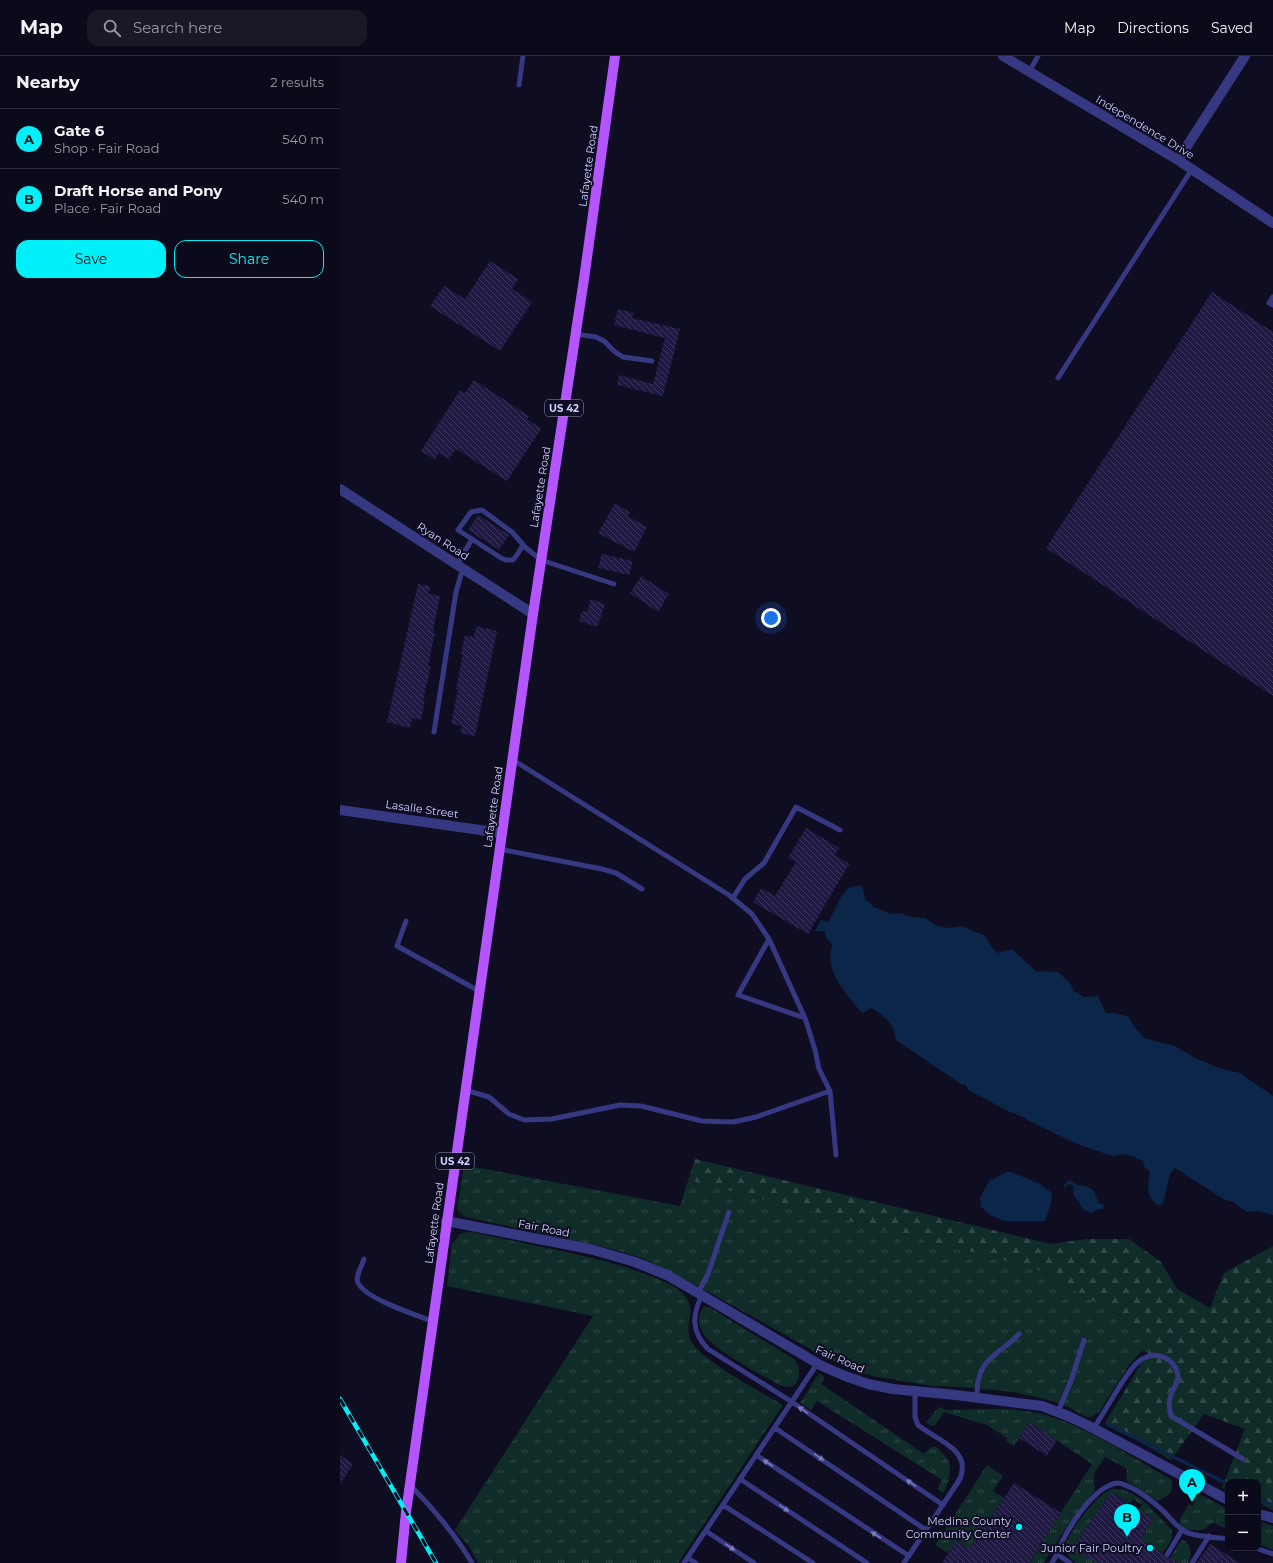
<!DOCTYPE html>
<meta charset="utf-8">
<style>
:root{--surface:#0b0a1a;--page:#191827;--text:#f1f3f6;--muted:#9a9aa2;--line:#2b2b39;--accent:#00f0f9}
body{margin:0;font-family:Montserrat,sans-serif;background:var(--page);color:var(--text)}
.controls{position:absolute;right:12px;bottom:12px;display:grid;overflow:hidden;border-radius:8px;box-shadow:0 2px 6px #0003}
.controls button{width:36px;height:36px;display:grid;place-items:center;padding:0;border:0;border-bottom:1px solid var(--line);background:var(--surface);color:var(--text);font:20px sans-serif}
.you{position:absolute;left:431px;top:562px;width:14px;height:14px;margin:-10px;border:3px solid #fff;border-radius:50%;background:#1a73e8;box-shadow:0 0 0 6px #1a73e833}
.badge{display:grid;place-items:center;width:26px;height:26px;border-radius:50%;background:var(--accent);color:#111;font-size:13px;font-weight:700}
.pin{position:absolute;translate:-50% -33px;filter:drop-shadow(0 1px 2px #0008)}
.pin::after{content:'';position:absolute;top:21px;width:14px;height:12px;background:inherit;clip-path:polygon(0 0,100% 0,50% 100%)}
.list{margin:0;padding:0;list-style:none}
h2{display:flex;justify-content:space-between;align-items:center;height:52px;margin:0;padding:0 16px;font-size:17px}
h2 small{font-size:13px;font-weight:400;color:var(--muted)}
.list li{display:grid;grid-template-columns:26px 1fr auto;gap:12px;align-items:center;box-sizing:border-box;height:60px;padding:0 16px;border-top:1px solid var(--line)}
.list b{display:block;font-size:15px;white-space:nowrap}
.list p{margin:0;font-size:13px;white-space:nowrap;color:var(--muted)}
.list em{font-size:13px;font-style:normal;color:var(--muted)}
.actions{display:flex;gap:8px;padding:12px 16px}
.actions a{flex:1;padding:9px 0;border:1px solid var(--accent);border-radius:12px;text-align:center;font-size:14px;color:var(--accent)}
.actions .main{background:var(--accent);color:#111}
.icon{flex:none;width:22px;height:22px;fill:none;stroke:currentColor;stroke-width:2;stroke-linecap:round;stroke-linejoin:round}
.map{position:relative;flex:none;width:933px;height:1507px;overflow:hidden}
header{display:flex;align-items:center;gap:24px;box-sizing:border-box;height:56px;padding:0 20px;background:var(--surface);border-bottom:1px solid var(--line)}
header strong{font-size:19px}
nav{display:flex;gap:22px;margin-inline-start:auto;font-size:14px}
.search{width:280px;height:36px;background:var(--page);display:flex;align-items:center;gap:10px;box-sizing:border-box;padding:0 14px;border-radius:12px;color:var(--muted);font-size:15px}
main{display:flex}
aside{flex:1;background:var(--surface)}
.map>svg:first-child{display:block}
.grass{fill:url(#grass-tufts)}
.forest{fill:url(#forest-firs)}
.water{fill:#0b2648}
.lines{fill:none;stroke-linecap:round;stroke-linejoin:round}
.stream{stroke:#0b2648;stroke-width:3.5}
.building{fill:url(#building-back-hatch)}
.service{stroke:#363882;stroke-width:5}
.minor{stroke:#363882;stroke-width:10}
.tertiary{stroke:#363882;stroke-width:10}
.primary{stroke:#b455ff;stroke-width:10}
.rail-casing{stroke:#00f0f9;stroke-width:4.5}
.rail{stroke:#0f0d22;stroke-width:3;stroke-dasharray:9;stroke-linecap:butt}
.oneway{fill:#7b7cba}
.poi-dot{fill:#00f0f9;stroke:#0f0d22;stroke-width:1.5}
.labels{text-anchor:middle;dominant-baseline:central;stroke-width:4;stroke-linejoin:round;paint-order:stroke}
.shield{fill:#0f0d22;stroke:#9694bd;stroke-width:1}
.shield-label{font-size:10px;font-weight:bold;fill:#d0ceff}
.street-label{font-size:11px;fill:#d0ceff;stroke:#0f0d22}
.poi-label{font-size:11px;fill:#d0ceff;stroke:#0f0d22;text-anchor:end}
</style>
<header>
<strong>Map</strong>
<div class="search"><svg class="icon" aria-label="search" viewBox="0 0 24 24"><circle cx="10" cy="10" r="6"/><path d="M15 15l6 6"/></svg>Search here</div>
<nav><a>Map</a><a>Directions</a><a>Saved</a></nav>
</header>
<main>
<aside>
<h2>Nearby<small>2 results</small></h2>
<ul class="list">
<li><span class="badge">A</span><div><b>Gate 6</b><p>Shop · Fair Road</p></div><em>540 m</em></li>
<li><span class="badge">B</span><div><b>Draft Horse and Pony</b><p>Place · Fair Road</p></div><em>540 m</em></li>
</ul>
<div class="actions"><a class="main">Save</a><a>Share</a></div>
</aside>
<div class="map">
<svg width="933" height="1507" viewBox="0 0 933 1507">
<defs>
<pattern id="grass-tufts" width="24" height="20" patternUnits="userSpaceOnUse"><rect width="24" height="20" fill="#102c29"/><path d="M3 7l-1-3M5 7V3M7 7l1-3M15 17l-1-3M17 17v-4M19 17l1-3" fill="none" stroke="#324949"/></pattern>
<pattern id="forest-firs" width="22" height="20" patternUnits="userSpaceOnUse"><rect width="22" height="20" fill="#102c29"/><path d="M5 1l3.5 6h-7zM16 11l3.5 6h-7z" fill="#324949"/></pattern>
<pattern id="building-back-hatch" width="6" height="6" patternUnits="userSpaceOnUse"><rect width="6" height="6" fill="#1e1843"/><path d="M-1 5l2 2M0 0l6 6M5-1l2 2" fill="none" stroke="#3e385f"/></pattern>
</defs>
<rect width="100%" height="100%" fill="#0f0d22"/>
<path class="grass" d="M355,1103l-3,22 343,87 122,69 -9,15 -6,-1 -13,14 -30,47 -8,5h-5l-17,-10 -20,-7 -35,-8 -53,-5 -28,-1 -61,-10 -17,-5 -34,-16 -109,-61 -70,-36 -26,-8 -145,-32 -6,-1 -8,-7 7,-45 216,41z
M131,1176c29,6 57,12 86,18 32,7 63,14 94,26 9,4 21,8 29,15 21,17 2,32 11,50 10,19 71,52 92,64l-105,158h-200l-10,-18 -13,-15 138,-214 -146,-30 5,-42 9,-11z
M364,1251h5l85,52 5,8v10l-3,7 -5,3 -10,-1c-19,-11 -68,-36 -79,-54 -4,-8 -4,-15 0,-23z
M479,1317l6,4 -4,7 103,70 7,-7h5c4,4 11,10 13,15 3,10 -1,23 -6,31l-6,-4 5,-9 -125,-79 -6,9 -11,-7z
M599,1351l7,3c28,0 59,-3 86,2 46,8 99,45 140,68 1,13 -3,16 -15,21l-30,-20v-12l-22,-12 -11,16 1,17 -27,35 -25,38h-14l63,-99 -63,-42 -15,24 -8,-5 1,-3 -20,-13 -43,-13 -9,13 -4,1 -5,-4z
M647,1409l16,11 -10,15 11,7 -34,51 -13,-8 -9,12 -13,-8z
M772,1433c25,-2 44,25 60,41v9l-9,14 -16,-10 -13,20h-9l28,-44 -14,-9 3,-5 -9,-6 -2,4 -3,-1 -17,-10 -38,56 47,-21 -24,36h-20c-5,-4 -10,-9 -10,-16 -1,-12 33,-55 46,-58z
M855,1436l33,17v20l-9,-3 -4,-3 -4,1 -8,6h-18l-5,-5v-6l9,-15 4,2 2,-5 -4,-2z
M918,1465l15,5v24l-15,-6z
M843,1484c9,5 9,14 5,23h-10l-8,-5 10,-16z"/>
<path class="forest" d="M355,1103l356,85 36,-5h42l32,23 16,27 33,19 14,-35 49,-27v264l-15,-7v-21h-30v8l-6,-2 23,-59 -41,-15 -33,46 -65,-38 51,-85 -122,-69 -343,-87z"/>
<path class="water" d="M522,829l3,14 9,8 17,7 10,-1 11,4 13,1 12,8 12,2 13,-2 23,10 6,10 6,7 15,-4 24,22 22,1 12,11 4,8 10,6 14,-1 8,17h9l14,4c3,10 9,12 15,21l31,8 20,12 24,10 21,5 33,23v119l-15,-4 -11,1 -16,-11 -6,-1 -50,-32 -5,6 -7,30 -6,1c-12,-11 -9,-18 -7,-33l-6,-6 -1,-5 -17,-7 -13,2 -10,-3 -28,-10 -46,-22 -4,-3 -17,-7 -40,-21 -2,-5 -5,-1 -65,-44c-2,-17 -11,-23 -24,-32l-10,5c-10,-12 -30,-34 -31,-50 -1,-6 0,-13 1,-19l-6,-6 -1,-7h-10l6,-11 6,2 2,-1 13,-26 2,-1 4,-6z
M667,1116h4l29,12 12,9 -1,11 -6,17h-41l-14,-6 -9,-8 -1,-9 9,-17z
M729,1124l8,5 8,1 8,4 6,13 5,2 -1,4h-4l-8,4 -7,-3 -11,-16c1,-5 2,-9 -4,-10l-6,5 1,-4z"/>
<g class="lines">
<path class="stream" d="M767,1368l121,60
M918,1443l15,6"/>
</g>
<path class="building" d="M150,205l28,18 -6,10 20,13 -32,49 -70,-45 14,-20 21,13z
M872,236l61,40v364l-227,-148z
M278,253l16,4 -2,5 48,11 -17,67 -46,-11 2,-10 34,9 12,-46 -51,-13z
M134,324l55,36 -2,3 14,10 -34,52 -51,-32 -7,10 -10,-6 -4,7 -14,-9 39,-61 5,3z
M275,447l15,9 -2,4 19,11 -13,25 -36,-19z
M138,459l31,20 -10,15 -31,-20z
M262,498l31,7 -4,14 -31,-7z
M301,520l28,18 -11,18 -28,-19z
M78,528l12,2 -1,8 11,2 -7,35 2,1 -7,34h3l-8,35h2l-4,19 -9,-2 -2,10 -23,-6z
M251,543l14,5 -8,23 -18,-6 3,-10 5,1z
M136,570l21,5 -22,105 -15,-3 2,-7 -11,-2 7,-35h-2l7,-35h-2l4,-19 9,2z
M466,772l33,20 -4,7 14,9 -41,70 -55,-32 8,-14 14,8 21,-34 -8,-4z
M689,1366l28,18 -10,16 -28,-18z
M0,1399l13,9 -13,20z
M674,1427l47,30 -32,50h-87l15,-23 13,9z
M771,1436l42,27 -13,20 23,14 2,5h5l8,5h-81l-24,-15z
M870,1488l13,8 17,11h-43z"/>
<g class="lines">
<path class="service" d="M689,16l9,-16
M179,29l4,-29
M933,241l-4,6 4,2
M236,278l20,3 8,4 11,11 8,5 29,4
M718,322l134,-209
M183,489l-6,10 -4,5h-7l-5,-2 -43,-28 13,-18 11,-2 30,22 14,16 15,12 73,24
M117,509l15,-26
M94,676l22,-140 7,-24
M173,704l216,135 23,19 17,25 36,79 10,32 4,19 11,22 6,64
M159,793l103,20 14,4 26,16
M393,842l12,-19 19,-16 32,-56 44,23
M66,865l-9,25 82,45
M429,883l-31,56 67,23
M125,1034l24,7 20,17 15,6 28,-1 68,-14 21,1 61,15 31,1 23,-5 74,-26
M24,1203c-2,7 -9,17 -6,24 8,16 58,32 74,38
M358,1237l10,-19 21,-62
M362,1239c-10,20 -11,37 6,54l84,53 151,103
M637,1341c0,-6 0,-13 2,-19 4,-21 27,-29 40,-44
M718,1356l13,-31 13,-41
M435,1372l151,102
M754,1372c9,-15 18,-29 27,-44 5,-7 10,-16 17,-22 5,-5 15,-8 22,-6 7,2 14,7 16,13 6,11 -4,19 -6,29 -2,6 0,12 1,18l72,43
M416,1399l153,101
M400,1423l127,84
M71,1430c21,21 46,51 61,77
M383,1449l90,58
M366,1475l48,32
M915,1492l18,6
M827,1499l15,-25
M348,1502l8,5
M344,1507l133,-199
M564,1507l54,-81c2,-3 4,-8 4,-12 4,-22 -30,-33 -44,-45l-3,-8v-26
M712,1507l5,-9
M730,1507l-13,-9c8,-22 35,-67 60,-71 4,0 13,4 17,6 9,5 19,13 27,20 9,8 14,17 25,23 9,5 31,5 42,7
M852,1507l17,-27"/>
<path class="minor" d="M663,0l175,104 95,63
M838,104l67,-104
M0,754l161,23
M106,1165l144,28 45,13 32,13 31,18 124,73 23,10 23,8 25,5 63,6 86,11 26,10 21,10 139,74
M918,1458l15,4"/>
<path class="tertiary" d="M0,433l193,125"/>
<path class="primary" d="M61,1507l5,-51 127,-898 51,-335 31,-223"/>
<defs>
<path id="rail" d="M0,1343l96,164"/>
</defs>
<use href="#rail" class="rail-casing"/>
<use href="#rail" class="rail"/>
</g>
<defs><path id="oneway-solid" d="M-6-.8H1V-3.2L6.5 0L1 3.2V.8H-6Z"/></defs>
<g class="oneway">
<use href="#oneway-solid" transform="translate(463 1354) rotate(-146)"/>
<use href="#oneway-solid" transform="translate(479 1401) rotate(34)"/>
<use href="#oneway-solid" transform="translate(428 1407) rotate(-147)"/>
<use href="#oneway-solid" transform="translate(571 1427) rotate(-146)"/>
<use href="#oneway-solid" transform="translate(444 1452) rotate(34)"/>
<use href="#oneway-solid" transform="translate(536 1479) rotate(-147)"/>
<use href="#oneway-solid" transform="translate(390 1491) rotate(34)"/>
</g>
<g class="poi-dot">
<circle cx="679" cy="1471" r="4"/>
<circle cx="810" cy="1492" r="4"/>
</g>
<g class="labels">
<g class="shield">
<rect x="205" y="344" width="38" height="16" rx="3"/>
<rect x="96" y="1097" width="38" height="16" rx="3"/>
</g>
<g class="shield-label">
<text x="224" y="352">US 42</text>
<text x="115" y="1105">US 42</text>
</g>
<g class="street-label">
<text transform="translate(805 71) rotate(31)">Independence Drive</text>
<text transform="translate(248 110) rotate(-82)">Lafayette Road</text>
<text transform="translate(200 431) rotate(-81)">Lafayette Road</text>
<text transform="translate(103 485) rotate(33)">Ryan Road</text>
<text transform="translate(153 751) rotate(-82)">Lafayette Road</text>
<text transform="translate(82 753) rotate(8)">Lasalle Street</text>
<text transform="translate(94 1167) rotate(-82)">Lafayette Road</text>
<text transform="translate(204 1172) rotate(11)">Fair Road</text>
<text transform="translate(500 1303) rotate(24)">Fair Road</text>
</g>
<g class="poi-label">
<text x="671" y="1465">Medina County<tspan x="671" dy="13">Community Center</tspan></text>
<text x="802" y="1492">Junior Fair Poultry</text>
</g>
</g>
</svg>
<div class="controls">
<button>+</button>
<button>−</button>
</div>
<div class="you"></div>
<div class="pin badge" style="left:852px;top:1446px">A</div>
<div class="pin badge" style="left:787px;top:1481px">B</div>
</div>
</main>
